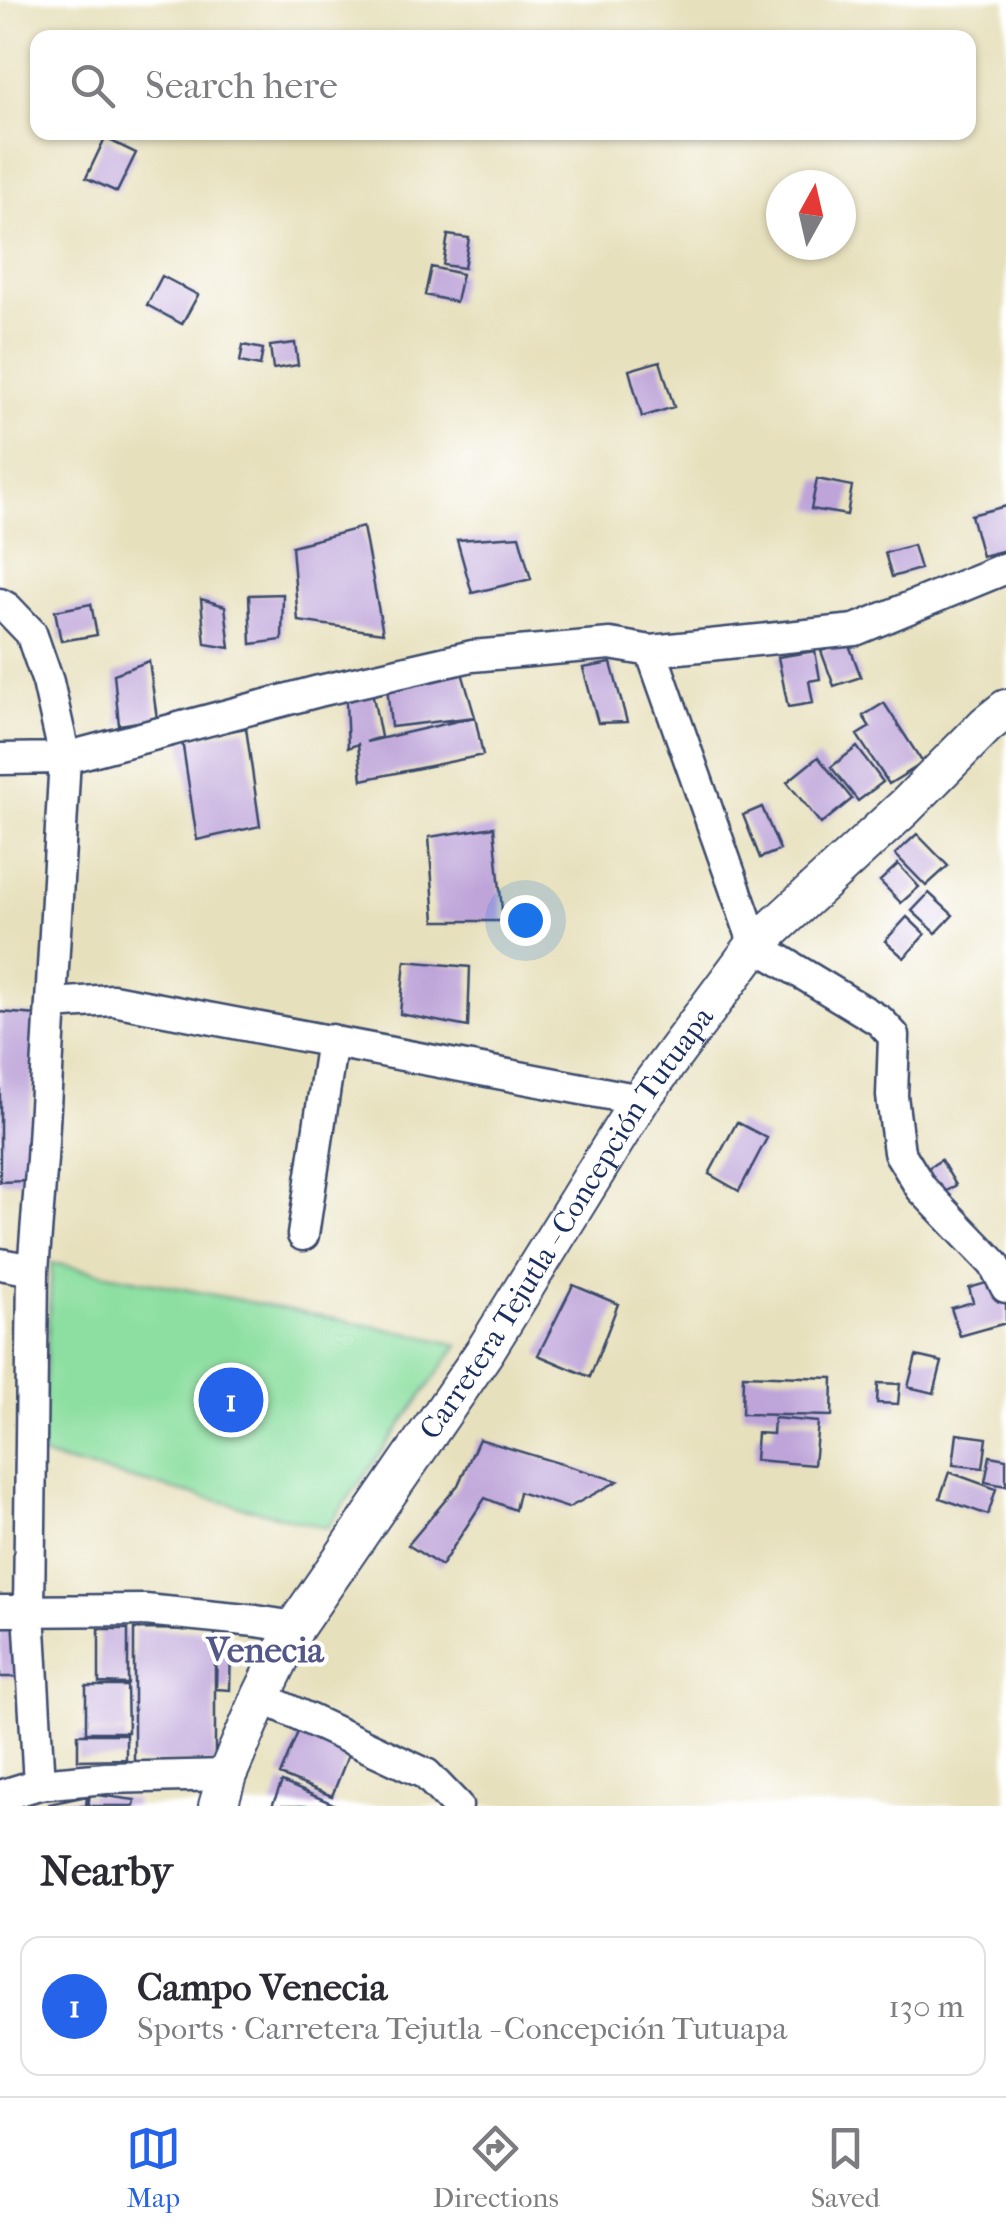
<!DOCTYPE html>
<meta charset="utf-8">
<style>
:root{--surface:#fff;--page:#f7f7f7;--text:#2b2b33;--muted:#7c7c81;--line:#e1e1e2;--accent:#2563eb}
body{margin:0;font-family:"IM FELL French Canon",serif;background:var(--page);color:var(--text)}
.compass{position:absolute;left:766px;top:170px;width:90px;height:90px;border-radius:50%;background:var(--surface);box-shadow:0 2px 8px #0004;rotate:8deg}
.you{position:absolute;left:525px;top:920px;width:35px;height:35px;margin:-25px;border:8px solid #fff;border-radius:50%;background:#1a73e8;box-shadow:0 0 0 15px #1a73e833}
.badge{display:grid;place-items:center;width:65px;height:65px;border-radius:50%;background:var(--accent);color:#fff;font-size:32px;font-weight:700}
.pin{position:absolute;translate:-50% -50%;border:5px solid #fff;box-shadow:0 2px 10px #0006}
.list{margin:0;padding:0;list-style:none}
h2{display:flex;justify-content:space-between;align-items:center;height:130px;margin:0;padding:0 40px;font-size:42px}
h2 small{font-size:32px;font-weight:400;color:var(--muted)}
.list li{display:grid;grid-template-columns:65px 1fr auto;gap:30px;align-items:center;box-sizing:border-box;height:140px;margin:0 20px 20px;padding:0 20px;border:2px solid var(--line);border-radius:20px}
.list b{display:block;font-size:38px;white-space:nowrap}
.list p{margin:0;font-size:32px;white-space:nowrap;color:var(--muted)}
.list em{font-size:32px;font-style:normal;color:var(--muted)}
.icon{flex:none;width:55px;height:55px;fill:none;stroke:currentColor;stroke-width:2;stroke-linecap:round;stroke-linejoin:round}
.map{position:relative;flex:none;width:1006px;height:1806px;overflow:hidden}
.search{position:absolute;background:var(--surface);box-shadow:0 2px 8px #0004;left:30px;right:30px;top:30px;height:110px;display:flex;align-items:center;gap:25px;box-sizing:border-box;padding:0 35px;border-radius:20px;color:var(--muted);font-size:38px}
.sheet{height:290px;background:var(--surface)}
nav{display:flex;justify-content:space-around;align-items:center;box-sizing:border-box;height:140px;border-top:2px solid var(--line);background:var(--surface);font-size:28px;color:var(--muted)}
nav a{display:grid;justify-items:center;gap:5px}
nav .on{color:var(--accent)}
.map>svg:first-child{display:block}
.green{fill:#8cdfa0;stroke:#54877f;stroke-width:2.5}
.building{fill:#bea4d9}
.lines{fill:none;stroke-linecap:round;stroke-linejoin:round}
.minor-casing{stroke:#3a4a6c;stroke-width:35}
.tertiary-casing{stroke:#3a4a6c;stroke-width:42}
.minor{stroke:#fff;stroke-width:30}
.tertiary{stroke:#fff;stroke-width:38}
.labels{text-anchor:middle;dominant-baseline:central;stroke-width:8;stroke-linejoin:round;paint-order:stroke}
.street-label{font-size:30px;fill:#1b2f5e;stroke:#fff}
.quarter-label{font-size:35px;font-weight:bold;fill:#545889;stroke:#fff}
</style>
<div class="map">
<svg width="1006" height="1806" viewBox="0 0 1006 1806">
<rect width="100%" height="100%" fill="#fff"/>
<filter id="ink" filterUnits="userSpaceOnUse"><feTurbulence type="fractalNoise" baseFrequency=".01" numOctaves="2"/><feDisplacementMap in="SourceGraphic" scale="20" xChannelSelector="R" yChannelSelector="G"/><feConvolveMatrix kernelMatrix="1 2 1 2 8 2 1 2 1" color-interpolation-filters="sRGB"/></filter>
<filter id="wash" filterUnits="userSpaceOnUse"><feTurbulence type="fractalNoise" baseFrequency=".0048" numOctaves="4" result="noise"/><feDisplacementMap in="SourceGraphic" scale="40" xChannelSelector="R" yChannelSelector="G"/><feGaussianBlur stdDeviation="2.25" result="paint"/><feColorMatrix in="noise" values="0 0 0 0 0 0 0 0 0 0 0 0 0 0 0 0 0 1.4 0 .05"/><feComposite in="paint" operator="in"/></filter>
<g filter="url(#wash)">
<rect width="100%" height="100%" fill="#e7e0bc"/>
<path class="green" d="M52,1263l370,73 36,9 -131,183 -286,-72z"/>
<g id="blocks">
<path class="building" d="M105,138l31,15 -19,39 -31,-14z
M448,235l21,3 -5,30 -21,-3z
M431,267l31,7 -6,28 -31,-7z
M162,276l36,19 -16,29 -35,-19z
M295,343l3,22 -25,4 -3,-23z
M243,345l20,4 -3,17 -20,-4z
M660,361l14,46 -32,10 -13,-47z
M817,479l35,7 -5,29 -36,-6z
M1006,506v44l-24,6 -11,-41z
M363,527l20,106 -85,-12 -6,-75z
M519,536l12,43 -59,14 -15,-53z
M913,545l7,24 -28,8 -7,-24z
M283,594l-1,46 -31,4 -2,-49z
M201,599l24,7 5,42 -25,-4z
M91,604l6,31 -36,6 -6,-30z
M848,642l13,35 -27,9 -13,-35z
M815,651l5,28 -11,2 4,22 -25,4 -10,-50z
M149,661l8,58 -38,6 -5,-51z
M611,663l16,59 -29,1 -15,-55z
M461,669l14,48 8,38 -121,25 -4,-36 -10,4 -2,-46 26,-11 9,46 -15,5 109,-25 -84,10 -4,-42z
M884,703l39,60 -34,21 -32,-49 13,-8 -7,-11z
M246,728l14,98 -63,14 -15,-100z
M857,747l26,35 -25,19 -27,-34z
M818,757l34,42 -31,25 -34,-42z
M762,807l18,43 -20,8 -17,-43z
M494,827l9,94h-68l-6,-84z
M917,834l31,32 -22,20 -31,-32z
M898,864l21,23 -18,16 -21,-22z
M929,893l24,22 -17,18 -24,-22z
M907,917l18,17 -21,24 -19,-17z
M405,961l65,6 -2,60 -68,-13z
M0,1012l37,3 -11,166 -26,1z
M737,1122l30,16 -28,53 -30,-17z
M941,1160l15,25 -15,10 -16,-25z
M1000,1279l6,21v23l-46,13 -9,-28 22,-6 -4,-14z
M573,1285l45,19 -28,73 -52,-22z
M916,1356l26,6 -8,31 -26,-6z
M743,1375l90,3 -1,38 -90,-2z
M878,1383l22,1 -2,20 -21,-1z
M774,1418l44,4 -4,43 -59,-5 2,-27 16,1z
M957,1434l30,4 -4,30 -30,-3z
M479,1439l139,42 -50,27 -49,-16 -4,18 -30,-12 -44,68 -33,-21 50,-60z
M990,1456l16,3v27l-21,-4z
M949,1472l47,17 -8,26 -48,-17z
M0,1626h18l1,51h-19z
M99,1629h29v55l-29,-1z
M134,1629l81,1v134h-81z
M217,1645h14l-1,45 -14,-1z
M86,1686h41l1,46h-42z
M300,1727l51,21 -19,48 -52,-21z
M78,1734h48v25l-48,1z
M282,1782l56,24h-66z
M90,1794l45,6 -1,6h-46z
M87,1796l-1,10h-37v-2z"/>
</g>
</g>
<g filter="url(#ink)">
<use href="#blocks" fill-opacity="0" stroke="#3a4a6c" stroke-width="2.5"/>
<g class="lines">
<defs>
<path id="minor" d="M0,604l7,4 24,25 17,49 17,76 -23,401 -9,111 -4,342 10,172
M651,651l104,294 125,76 14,15 -2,60 7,56 22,36 73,76 12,23
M0,759l65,-1 254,-67 153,-35 138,-12 41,7 204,-21 151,-62
M51,1004l62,-4 527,100
M303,1235l29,-195
M0,1264l33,6
M0,1611l145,-1 111,11 39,6
M261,1697l165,77 31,32
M0,1796l39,-12 67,-6 121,-3"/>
<g id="tertiary">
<path id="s1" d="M218,1806l9,-31 34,-78 34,-70 190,-276 155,-251 115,-155 150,-138 81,-82 20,-16"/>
</g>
</defs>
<use href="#minor" class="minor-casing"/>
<use href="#tertiary" class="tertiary-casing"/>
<use href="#minor" class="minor"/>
<use href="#tertiary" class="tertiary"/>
</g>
</g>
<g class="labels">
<g class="street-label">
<text stroke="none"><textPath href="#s1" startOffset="682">Carretera Tejutla - Concepción Tutuapa</textPath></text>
</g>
<g class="quarter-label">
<text x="265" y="1650">Venecia</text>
</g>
</g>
</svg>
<svg class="compass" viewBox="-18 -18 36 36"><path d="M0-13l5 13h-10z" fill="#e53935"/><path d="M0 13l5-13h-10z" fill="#7c7c81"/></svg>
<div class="you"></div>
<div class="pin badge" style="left:231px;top:1400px">1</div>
<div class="search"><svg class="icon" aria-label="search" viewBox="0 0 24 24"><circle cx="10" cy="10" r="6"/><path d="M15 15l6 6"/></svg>Search here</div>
</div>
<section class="sheet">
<h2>Nearby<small></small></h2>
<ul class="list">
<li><span class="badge">1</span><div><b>Campo Venecia</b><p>Sports · Carretera Tejutla - Concepción Tutuapa</p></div><em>130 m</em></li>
</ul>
</section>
<nav>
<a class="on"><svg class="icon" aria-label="map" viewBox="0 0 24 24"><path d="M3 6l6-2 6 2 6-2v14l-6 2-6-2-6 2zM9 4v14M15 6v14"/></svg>Map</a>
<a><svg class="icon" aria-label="directions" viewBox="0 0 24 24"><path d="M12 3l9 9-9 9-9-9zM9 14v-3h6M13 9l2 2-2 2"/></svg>Directions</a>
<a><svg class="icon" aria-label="saved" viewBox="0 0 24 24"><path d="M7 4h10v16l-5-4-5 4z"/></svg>Saved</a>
</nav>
